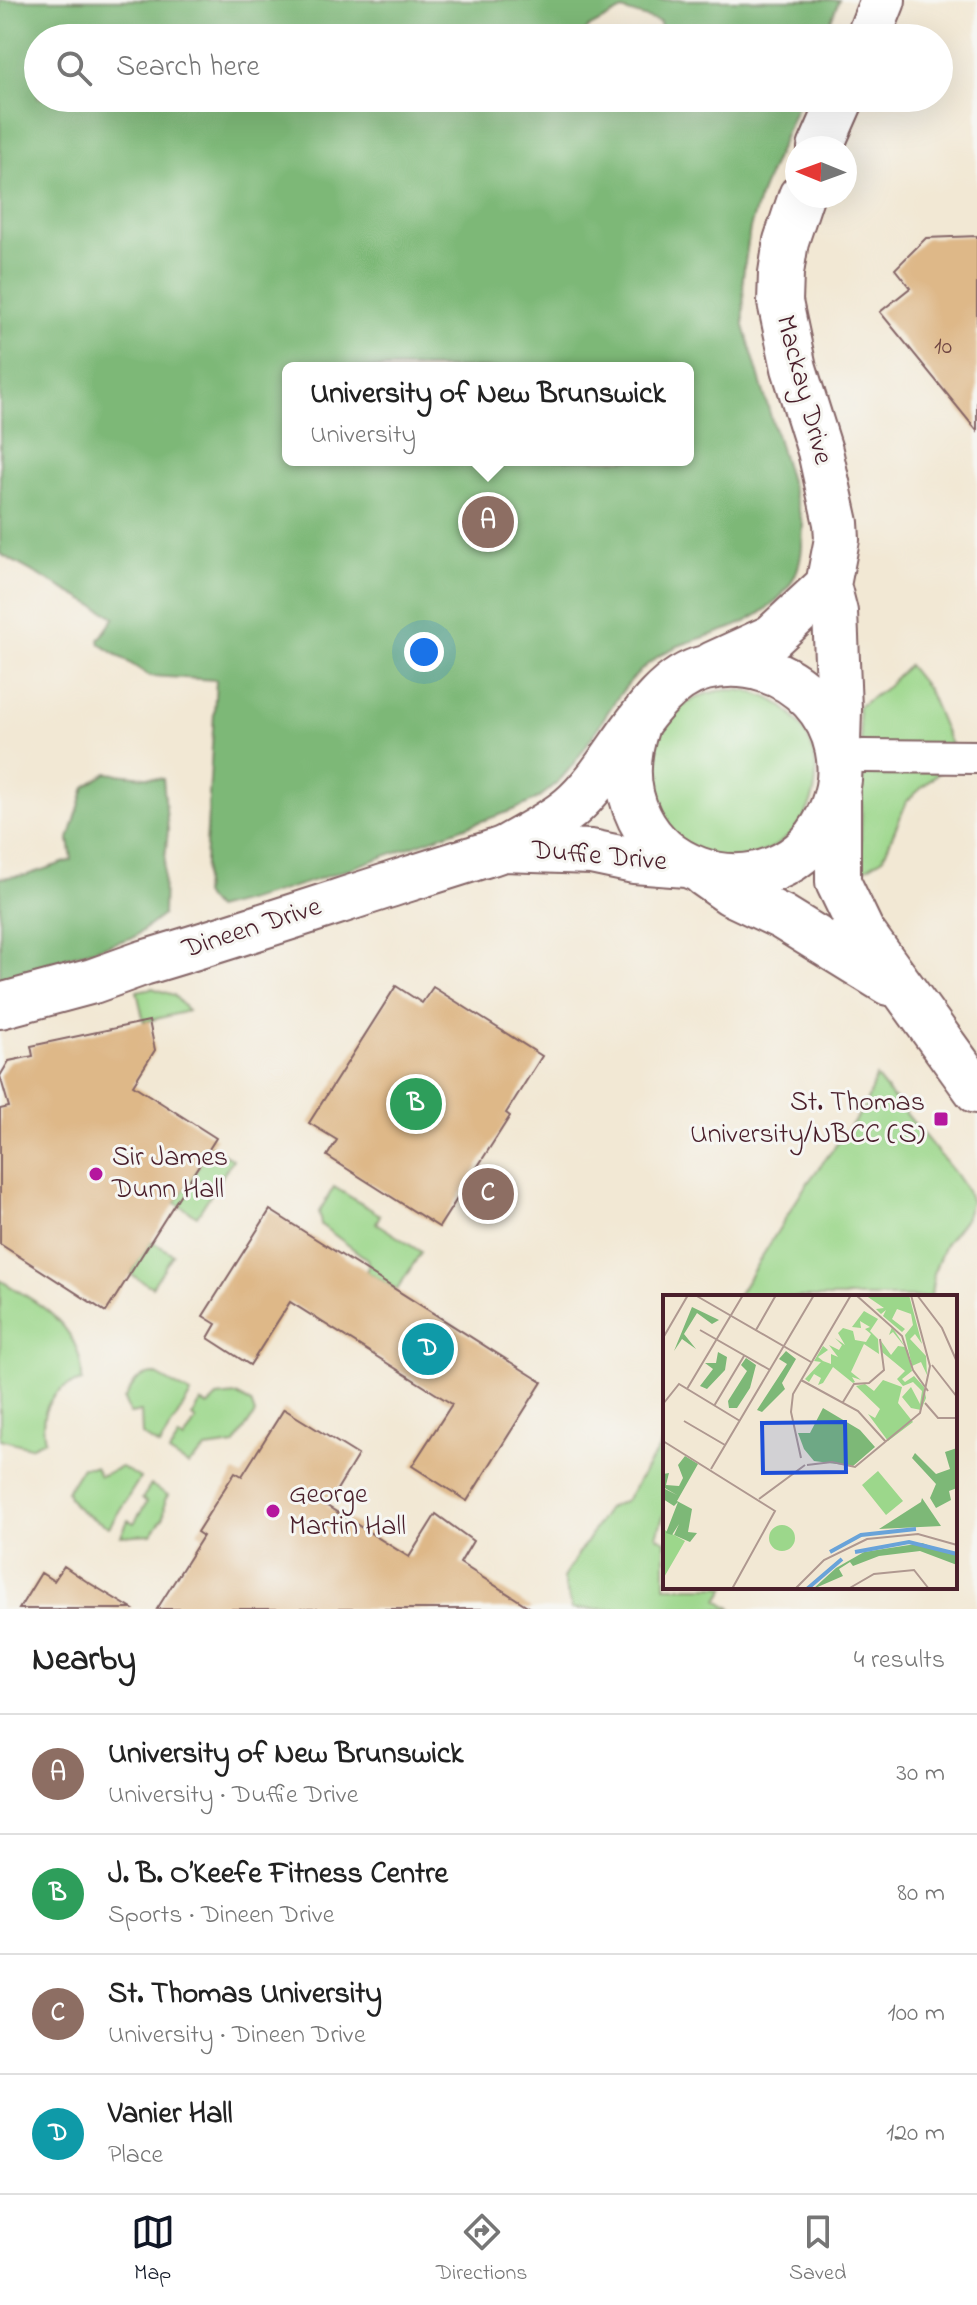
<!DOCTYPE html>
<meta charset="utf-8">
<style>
:root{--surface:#fff;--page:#f2f2f2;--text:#222;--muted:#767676;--line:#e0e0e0;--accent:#111827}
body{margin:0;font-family:"Indie Flower",sans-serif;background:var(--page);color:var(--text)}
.compass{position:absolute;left:785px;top:136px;width:72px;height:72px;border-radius:50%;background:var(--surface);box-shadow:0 8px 32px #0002;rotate:271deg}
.you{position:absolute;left:424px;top:652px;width:28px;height:28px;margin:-20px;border:6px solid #fff;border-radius:50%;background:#1a73e8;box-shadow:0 0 0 12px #1a73e833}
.badge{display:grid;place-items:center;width:52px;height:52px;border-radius:50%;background:var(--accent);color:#fff;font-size:26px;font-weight:700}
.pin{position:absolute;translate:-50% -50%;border:4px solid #fff;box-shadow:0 2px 8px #0006}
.popup{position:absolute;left:282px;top:362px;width:412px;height:104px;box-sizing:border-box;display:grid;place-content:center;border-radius:12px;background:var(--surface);filter:drop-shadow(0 2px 6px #0005);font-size:26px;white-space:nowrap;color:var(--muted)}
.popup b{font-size:30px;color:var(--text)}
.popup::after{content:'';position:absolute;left:50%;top:100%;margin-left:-16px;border:16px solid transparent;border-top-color:var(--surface)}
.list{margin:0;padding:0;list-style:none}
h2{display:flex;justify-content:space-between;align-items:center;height:104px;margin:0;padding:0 32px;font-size:34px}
h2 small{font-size:26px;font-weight:400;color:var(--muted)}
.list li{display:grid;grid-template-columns:52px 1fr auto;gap:24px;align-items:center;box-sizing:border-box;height:120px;padding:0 32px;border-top:2px solid var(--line)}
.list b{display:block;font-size:30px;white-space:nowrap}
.list p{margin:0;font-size:26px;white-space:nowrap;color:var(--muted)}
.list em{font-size:26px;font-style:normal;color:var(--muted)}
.icon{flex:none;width:44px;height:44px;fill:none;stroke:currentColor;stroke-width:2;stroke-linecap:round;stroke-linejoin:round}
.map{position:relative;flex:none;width:977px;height:1609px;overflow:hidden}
.search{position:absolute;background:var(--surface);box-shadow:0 8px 32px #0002;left:24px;right:24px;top:24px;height:88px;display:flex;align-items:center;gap:20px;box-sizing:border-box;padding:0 28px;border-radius:44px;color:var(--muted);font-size:30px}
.sheet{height:584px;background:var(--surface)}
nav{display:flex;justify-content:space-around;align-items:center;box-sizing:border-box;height:112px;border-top:2px solid var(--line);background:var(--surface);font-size:22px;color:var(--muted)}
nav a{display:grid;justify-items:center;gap:4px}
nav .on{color:var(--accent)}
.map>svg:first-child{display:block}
.green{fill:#9cd78b;stroke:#737b5b;stroke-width:2}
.forest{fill:#7db877;stroke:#646c51;stroke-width:2;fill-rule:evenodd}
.building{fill:#deb888}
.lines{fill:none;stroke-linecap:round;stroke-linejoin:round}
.pedestrian-casing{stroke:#856566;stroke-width:36}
.minor-casing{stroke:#856566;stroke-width:48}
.pedestrian{stroke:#fff;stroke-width:32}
.minor{stroke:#fff;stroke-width:44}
.poi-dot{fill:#b5179e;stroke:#f6f6f2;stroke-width:3}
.labels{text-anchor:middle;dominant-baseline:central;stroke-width:6;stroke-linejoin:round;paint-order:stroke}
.number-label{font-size:24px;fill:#6f4542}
.street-label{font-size:28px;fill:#4a1f2b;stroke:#f6f6f2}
.poi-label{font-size:28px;fill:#4a1f2b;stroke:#f6f6f2;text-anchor:start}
.inset-river{fill:none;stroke:#69a3d9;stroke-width:4}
.inset-road{fill:none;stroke:#af9890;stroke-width:2}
.view{fill:#1d4ed8;fill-opacity:0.15;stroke:#1d4ed8;stroke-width:4}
.inset-edge{fill:none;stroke:#4a1f2b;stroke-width:4}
</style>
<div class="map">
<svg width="977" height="1609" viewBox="0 0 977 1609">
<rect width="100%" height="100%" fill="#f6f6f2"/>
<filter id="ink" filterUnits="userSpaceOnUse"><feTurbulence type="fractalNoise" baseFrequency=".0125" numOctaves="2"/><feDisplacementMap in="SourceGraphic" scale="16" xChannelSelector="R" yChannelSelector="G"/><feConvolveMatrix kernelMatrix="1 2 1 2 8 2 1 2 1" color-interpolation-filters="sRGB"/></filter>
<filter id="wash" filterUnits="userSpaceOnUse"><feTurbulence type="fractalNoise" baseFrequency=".006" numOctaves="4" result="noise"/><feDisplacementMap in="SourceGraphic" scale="32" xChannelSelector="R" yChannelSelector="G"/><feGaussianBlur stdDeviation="1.8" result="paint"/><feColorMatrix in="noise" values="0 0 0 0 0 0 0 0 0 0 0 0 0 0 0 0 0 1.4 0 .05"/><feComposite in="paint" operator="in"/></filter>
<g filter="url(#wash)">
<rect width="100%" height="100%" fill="#f2e8d4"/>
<path class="green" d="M908,665l20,25 28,67 -49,44 -24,57 -23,14 3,-116 -5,-49 26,-18z
M648 774a84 84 0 1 1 168 0a84 84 0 1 1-168 0Z
M152,988l22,7 14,16 -44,11 -7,-31z
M876,1077l78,95 13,19 4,11 -6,17 -20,25 -11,28 -3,25h-194l69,-112 58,-77z
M211,1146l22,13 -36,57 -22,-13z
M334,1187l46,28 -4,8 45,29 -24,38 -31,-19 3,-5 -2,-7 -46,-34 -2,-13z
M151,1241l22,13 -21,33 -22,-13z
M0,1280c40,24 83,46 82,101 -30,7 -44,29 -37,59l-15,7 -30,-8z
M155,1374l36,20 -32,52 -17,-11 -1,-23 -11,2 -6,-14c10,-16 11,-25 31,-26z
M236,1395l15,8 4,11 -21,31 -28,4 -18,16 -19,-12 10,-16 5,3 12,-20 -4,-3 9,-15 7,4 9,-9z
M665,1439v71l-8,26 8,5v46h61l-8,13 14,9h-160l-9,-31 45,-70 18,-8z
M82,1467h13l5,9 21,-9 19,11 -31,49c-16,-9 -38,-17 -42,-36z
M151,1485l17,10 -3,5 -1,17 -13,17 -30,2 7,-16 6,3 13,-21 -5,-3z"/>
<path class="forest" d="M0,0h839l-15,38h-162l-2,-16 -38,-12 -34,18 -8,10h-542v60h762l-40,98 -10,32 -7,48 1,50 59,199c-1,10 0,20 -2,30 -6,42 -47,67 -84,78 -20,7 -43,12 -61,25 -47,32 -63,94 -106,131 -23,20 -54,26 -82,37 -83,30 -167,62 -253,83l-12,-14 13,-215 -66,-4 -50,-32 -1,-4 16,-23 -115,-63zM288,368h400v92h-400z
M107,773l56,6 5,51 -4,39 -1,46 -29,22 -134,41v-100l27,-3 45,-15 -3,-21 16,-52z"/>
<g id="blocks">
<path class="building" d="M977,236v195l-97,-119 30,-24 -15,-19 31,-31z
M396,986l26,17 11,-16 109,69 -36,57 4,3 -71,111 -112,-71 10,-16 -28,-17z
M149,1021l6,29 -22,35 83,53 -110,174 -106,-68v-135l9,-2 -9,-31 9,-15 24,-5 -2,-10z
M270,1210l272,172 -75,119 -55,-35 40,-62 -162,-102 -40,63 -42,-27 8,-14 -13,-8z
M284,1409l74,46 -31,51 82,51 27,-43 37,27 -13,22 72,46h-375l46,-73 -6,-4 38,-60 7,4z
M64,1566l22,15 46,28h-113l22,-36 13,8z"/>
</g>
</g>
<g filter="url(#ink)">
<use href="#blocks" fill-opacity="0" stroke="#856566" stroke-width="2"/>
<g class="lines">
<defs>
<path id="pedestrian" d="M863,756l114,1"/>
<path id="minor" d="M868,38l15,-38
M820,148l22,-50
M801,196l-15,45 -5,32 -1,29 14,66 26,83 16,72 1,16 -9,46 7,27 4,97 -1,33
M713,664l59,-27 56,-52
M838,798v84l24,50 115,159
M504,849l87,3 43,9 52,4
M704,874l27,19 51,24 107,66
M0,1006l93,-25 50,-18c85,-25 169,-53 253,-80 25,-8 51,-16 76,-24 12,-4 25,-7 35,-12 21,-12 45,-24 63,-39 47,-39 76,-126 135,-140 84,-20 159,58 127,140 -48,125 -245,66 -195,-83"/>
</defs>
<use href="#pedestrian" class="pedestrian-casing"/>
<use href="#minor" class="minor-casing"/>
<use href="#pedestrian" class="pedestrian"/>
<use href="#minor" class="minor"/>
</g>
</g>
<g class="poi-dot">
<rect x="933" y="1111" width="16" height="16" rx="4"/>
<circle cx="96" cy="1174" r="8"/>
<circle cx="273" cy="1511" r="8"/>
</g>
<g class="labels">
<g class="number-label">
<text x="943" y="347">10</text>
</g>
<g class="street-label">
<text transform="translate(803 390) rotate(75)">Mackay Drive</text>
<text transform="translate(599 857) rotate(5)">Duffie Drive</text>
<text transform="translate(252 929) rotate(-18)">Dineen Drive</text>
</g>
<g class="poi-label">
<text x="925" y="1103" text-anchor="end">St. Thomas<tspan x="925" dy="32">University/NBCC (S)</tspan></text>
<text x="112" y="1158">Sir James<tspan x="112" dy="32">Dunn Hall</tspan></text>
<text x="289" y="1495">George<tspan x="289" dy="32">Martin Hall</tspan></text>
</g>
</g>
<g transform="translate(663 1295)">
<rect width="294" height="294" fill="#f2e8d4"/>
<path d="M202,0h44l13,49 -7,-10 -5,5 16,17 1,19 -6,-13 -9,4 -7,-31 8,-10 -2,-11 -14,-5 -5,10 13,10 -3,3 -19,-16 3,-6 -5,4 -5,-5 8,-1zM201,16l14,8 -8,12 8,8 1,15 -15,-10 -13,28 10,8 -9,-3 3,5 -2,1 -20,-16 -10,16 -5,2 3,-7 -7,-4 -5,8 -4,-3 16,-17 -7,-1 9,-15 5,4 -10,7 5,4 8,3v-10l7,3 -9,-12 10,5 3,-5 -7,-7 10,7 -7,-12 5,-5 10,3 2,9 11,2 5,-8 -6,-5 5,-2 -10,-6 1,7 -9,-1zM229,32l16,24 4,20 -10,8 3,3 9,-6 10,11 2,11 -5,12 -10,-2 -9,-11 9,-10 9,17 2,-13 -9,-9 -10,4 -6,-7 8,-8 -23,-19 -1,-11 10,14 7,-9 7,1 -12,-15 -4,3zM220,85l19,7 -4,16 15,19 -25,19 -20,-27 7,4 5,-9 -24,-23 9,-2 9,7zM215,176l25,30 -17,14 -24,-30zM106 243a13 13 0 1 1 26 0a13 13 0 1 1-26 0ZM0,234l22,12 -22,38z" fill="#9cd78b"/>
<path d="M29,12l27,13 -7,4 -15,-11 -13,21 12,15 -14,-10 -8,12zM123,56l10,8 -14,24 3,6 -23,23 -5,-2 30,-46 -8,-5zM55,57l9,5 -2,13 -18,19 -7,-3 13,-17 -8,-6h11zM83,63l10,7 -6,23 -13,20h-8l-1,-7 19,-30 -6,-6zM160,113l37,22 15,17 -22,19 -39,-5 -10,-12 -6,-16h12zM294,153v40l-8,3 2,9 -15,8 -6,-10 6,-14 -24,-26 3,-5 21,21 14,-5 -5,-17zM22,161l13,8 -21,37 15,8 -4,23 9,1 -7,9 -16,-7 5,-11 -7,11 -6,-2 12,-31 -4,4 -11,-7v-11l14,7 -14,-8v-13l6,-1 -3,12 13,1 4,-8 -5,-13zM259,203l19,28 -62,3 42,-27zM259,248l35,12v10l-37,-14 -41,5 -26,10 -3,-4 -11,7 4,7 -30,13 23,-21 28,-16z" fill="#7db877"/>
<path class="inset-river" d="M167,257l31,-17 55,-6M192,257l54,-10 48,12M144,294l35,-30"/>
<path class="inset-road" d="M32,0l116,67M193,0l46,41 11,34 15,21M254,0l25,33 15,34M37,35l70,40M93,35l20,-35M0,43l25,-43M269,70l25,32M138,85l57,31 28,31M24,94l56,-94M180,107l11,-18 15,-1 15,-13 -4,-31M262,108l13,15h19M0,109l16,-20 61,37M51,111l30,-50M21,126l41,24M0,146l112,70 -43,78M138,163l-10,-46 2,-18 58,-99M144,170l25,-3 23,5 65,-54 10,-47 -19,-71M48,174l103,-174M96,204l46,-34M132,294l29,-29 43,-21 51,-5 39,11M185,294l26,-15 40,-4 15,19"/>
<path class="view" d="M182,127l1,50 -83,1 -1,-50z"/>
<rect width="294" height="294" class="inset-edge"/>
</g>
</svg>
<svg class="compass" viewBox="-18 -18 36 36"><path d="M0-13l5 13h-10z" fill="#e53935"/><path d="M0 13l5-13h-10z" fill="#767676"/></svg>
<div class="you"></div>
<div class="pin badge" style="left:488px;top:522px;background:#8d6e63">A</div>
<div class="popup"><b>University of New Brunswick</b>University</div>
<div class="pin badge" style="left:416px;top:1104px;background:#2e9e5b">B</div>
<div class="pin badge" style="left:488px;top:1194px;background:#8d6e63">C</div>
<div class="pin badge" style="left:428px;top:1349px;background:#0f9aa8">D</div>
<div class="search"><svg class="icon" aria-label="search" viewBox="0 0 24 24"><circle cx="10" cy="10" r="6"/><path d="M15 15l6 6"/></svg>Search here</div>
</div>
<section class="sheet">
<h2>Nearby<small>4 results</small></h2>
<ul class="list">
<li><span class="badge" style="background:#8d6e63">A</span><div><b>University of New Brunswick</b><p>University · Duffie Drive</p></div><em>30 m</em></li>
<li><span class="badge" style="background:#2e9e5b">B</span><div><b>J. B. O’Keefe Fitness Centre</b><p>Sports · Dineen Drive</p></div><em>80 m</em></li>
<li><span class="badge" style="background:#8d6e63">C</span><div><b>St. Thomas University</b><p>University · Dineen Drive</p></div><em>100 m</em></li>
<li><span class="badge" style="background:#0f9aa8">D</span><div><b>Vanier Hall</b><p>Place</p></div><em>120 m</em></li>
</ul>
</section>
<nav>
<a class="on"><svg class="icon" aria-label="map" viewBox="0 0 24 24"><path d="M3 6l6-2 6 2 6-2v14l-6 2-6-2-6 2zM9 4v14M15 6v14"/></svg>Map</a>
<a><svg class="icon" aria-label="directions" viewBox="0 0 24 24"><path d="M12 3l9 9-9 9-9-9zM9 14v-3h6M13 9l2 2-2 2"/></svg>Directions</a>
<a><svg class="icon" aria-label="saved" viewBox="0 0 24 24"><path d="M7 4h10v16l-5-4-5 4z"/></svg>Saved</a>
</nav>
